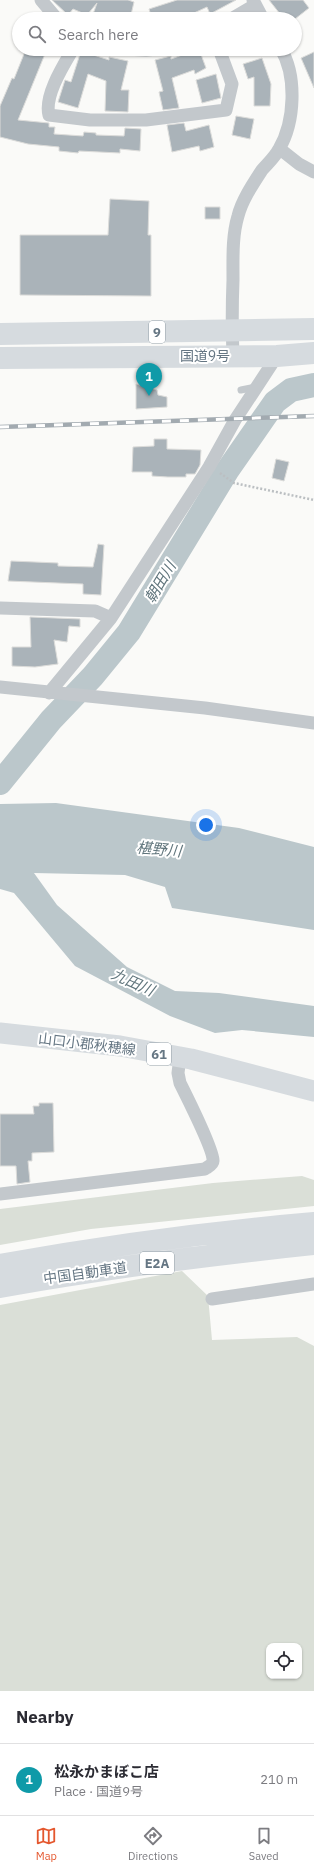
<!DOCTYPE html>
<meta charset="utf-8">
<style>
:root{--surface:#fff;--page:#f2f2f3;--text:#2b2b33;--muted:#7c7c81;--line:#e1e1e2;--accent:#e4572e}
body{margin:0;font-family:"IBM Plex Sans","Noto Sans JP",sans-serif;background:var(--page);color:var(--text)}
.controls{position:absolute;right:12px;bottom:12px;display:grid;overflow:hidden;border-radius:8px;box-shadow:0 1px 3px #0004}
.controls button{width:36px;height:36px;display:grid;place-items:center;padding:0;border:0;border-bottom:1px solid var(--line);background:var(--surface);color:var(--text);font:20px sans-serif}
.you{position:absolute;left:206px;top:825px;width:14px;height:14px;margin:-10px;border:3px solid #fff;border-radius:50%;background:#1a73e8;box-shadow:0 0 0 6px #1a73e833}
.badge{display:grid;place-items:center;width:26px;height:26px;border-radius:50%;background:var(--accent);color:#fff;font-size:13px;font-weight:700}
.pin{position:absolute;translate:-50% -33px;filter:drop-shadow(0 1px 2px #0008)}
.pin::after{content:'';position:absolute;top:21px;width:14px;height:12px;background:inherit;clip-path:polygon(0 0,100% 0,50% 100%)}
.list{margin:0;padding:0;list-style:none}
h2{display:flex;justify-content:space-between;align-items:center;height:52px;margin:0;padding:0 16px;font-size:17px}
h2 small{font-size:13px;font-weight:400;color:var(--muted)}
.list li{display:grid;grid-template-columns:26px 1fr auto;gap:12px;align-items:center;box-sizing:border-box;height:72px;padding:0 16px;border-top:1px solid var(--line)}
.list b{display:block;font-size:15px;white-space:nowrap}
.list p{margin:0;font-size:13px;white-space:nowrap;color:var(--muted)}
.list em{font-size:13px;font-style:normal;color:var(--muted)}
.icon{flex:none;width:22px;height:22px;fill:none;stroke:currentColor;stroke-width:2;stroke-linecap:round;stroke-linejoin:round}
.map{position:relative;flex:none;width:314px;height:1691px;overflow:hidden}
.search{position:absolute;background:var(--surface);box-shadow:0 1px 3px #0004;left:12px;right:12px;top:12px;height:44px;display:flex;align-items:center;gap:10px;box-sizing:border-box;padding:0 14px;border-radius:22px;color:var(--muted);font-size:15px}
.sheet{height:124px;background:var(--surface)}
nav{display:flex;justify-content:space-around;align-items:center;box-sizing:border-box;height:56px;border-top:1px solid var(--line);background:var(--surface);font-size:11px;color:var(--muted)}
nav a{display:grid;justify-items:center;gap:2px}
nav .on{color:var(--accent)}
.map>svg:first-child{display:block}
.green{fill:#dadfd7;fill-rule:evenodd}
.water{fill:#bbc7cb}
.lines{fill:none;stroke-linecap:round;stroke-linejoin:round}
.river{stroke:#bbc7cb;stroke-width:24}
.building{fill:#aab3b9;stroke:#dcdcda}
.path{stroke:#bbbfc2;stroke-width:2.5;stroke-dasharray:2 2;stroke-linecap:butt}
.lane{stroke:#c3c8cc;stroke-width:7}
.street{stroke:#c3c8cc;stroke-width:13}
.primary{stroke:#d6dbdf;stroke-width:21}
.highway{stroke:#d6dbdf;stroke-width:22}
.rail-casing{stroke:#a2aab0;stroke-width:4.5}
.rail{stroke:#fff;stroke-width:3;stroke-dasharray:9;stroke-linecap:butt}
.labels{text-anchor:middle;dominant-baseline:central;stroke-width:4;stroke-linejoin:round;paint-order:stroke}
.shield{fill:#fff;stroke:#939fa8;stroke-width:1}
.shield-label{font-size:13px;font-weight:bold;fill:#657683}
.street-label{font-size:14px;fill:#657683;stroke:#fff}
.water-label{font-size:15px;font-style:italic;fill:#60757c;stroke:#fff}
</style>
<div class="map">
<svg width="314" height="1691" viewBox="0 0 314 1691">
<rect width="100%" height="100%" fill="#fafaf8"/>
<path class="green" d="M302,1176l12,4v26l-223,23 -91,16v-36l213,-26z
M182,1271l26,25 4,44 85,-3 17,9v345h-314v-386zM269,1646h30v30h-30z"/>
<path class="water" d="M56,803l183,25 75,19v83l-142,-22 -7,-21 -40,-12 -91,-2 23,32 70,62 48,24 44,2 95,13v31l-72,-7 -27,3 -45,-17 -95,-50 -61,-73 -14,-4v-85z"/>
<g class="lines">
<path class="river" d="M0,783l51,-63 42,-44 36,-44 98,-161 48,-69 16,-12 23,-5"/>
</g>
<path class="building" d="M52,0h76l6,2 -4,17h-31l-7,-2 5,-14 -10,12 -14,-6 -5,6z
M177,0h59l-26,14 -3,-7 -26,12h-29l-3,-10z
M269,0h34l6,8 -14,11h-11z
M26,49h21l-29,71 31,3v4h6l-1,7 29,2 1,-4 12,1v2l28,1 1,-8 16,1 -1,22 -20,-2v4l-41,-2 -1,2 -19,-2v-4l-31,-3 -28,-7v-31l12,-28 2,1z
M199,49l7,19 -11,6 -1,-4 -22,8 7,30 -16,2 -4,-18 4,-1 -8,-31 16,-4v3z
M81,51l28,9v-3l19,4 -7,29h8l-1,22 -23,-1 1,-30 -18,-7 -10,34 -20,-6 7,-22 6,2z
M314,52v36l-13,-30z
M262,58l9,26 -1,22h-16v-29l-6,2 -5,-15z
M216,74l5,24 -19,5 -6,-23z
M236,116l18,3 -4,20 -18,-4z
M184,123l2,8 23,-6 5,22 -14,4 -1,-5 -27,6 -5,-27z
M110,199l39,2 -1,34h3v61l-131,-1v-60h88z
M205,207h15v12h-15z
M136,384l21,6 1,5 9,2v10l-31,2z
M154,439h13v10l34,1 -1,15 -5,9h-9v3h-18l-16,-1v-4h-20l1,-25 21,-1z
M276,459l13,3 -5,19 -12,-3z
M98,544l6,1 -3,50 -18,-1v-10l-75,-3 3,-20 47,2v3l35,1z
M30,617l50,2v8l-11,-1 -2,16 -13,-2 4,24 -23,3 -23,-1v-19h19z
M39,1103h14l1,49 -22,1v8h-4l2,21 -13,2 -1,-18h-16v-52h34l-1,-8h6z"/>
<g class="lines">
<path class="path" d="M220,473l14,10 80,17"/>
<path class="lane" d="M241,390l15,-3"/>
<path class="street" d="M41,0l16,19
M253,0l10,19
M231,19l24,-14
M73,49c-10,17 -29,47 -24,66l41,5h56l80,-10 6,-26 -13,-35
M123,49l23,1 12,-1
M280,149l19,15 15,8
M233,356c-1,-26 -1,-51 0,-76 0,-22 -1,-44 5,-64 4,-16 15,-32 24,-46 6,-7 13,-13 17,-21 16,-27 18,-73 2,-100
M0,608l95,3 16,7
M0,687l205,21 109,15
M49,693l62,-75 98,-151 26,-47 42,-64
M0,1194l205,-25c2,-2 8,-4 8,-8 1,-10 -27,-66 -33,-78l-2,-10 2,-16
M212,1299l102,-15"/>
<path class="primary" d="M0,1033l120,13 71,13 123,32"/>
<path class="highway" d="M0,334l314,-5
M0,358l277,-2 37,-3
M0,1265c104,-19 209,-33 314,-42
M0,1287c104,-19 209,-32 314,-43"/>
<defs>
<path id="rail" d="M0,427l314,-11"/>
</defs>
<use href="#rail" class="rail-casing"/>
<use href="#rail" class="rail"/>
</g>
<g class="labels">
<g class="shield">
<rect x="149" y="321" width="16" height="22" rx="3"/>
<rect x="147" y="1043" width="24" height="22" rx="3"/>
<rect x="140" y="1252" width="34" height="22" rx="3"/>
</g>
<g class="shield-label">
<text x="157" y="332">9</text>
<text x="159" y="1054">61</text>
<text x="157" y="1263">E2A</text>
</g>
<g class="street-label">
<text x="205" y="356">国道9号</text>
<text transform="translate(87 1044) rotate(7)">山口小郡秋穂線</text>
<text transform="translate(85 1273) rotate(-8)">中国自動車道</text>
</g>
<g class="water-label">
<text transform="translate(160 582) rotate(-59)">朝田川</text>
<text transform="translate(159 849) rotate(5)">椹野川</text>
<text transform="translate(133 982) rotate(24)">九田川</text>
</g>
</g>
</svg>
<div class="controls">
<button><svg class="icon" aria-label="locate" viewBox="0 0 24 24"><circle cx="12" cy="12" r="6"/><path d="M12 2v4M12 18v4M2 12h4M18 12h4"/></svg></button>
</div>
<div class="you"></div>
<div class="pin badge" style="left:149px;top:396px;background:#0f9aa8">1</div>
<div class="search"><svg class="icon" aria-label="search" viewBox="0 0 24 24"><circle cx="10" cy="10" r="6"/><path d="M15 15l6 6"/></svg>Search here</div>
</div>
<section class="sheet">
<h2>Nearby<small></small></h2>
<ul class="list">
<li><span class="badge" style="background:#0f9aa8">1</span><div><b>松永かまぼこ店</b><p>Place · 国道9号</p></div><em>210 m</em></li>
</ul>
</section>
<nav>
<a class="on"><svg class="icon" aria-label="map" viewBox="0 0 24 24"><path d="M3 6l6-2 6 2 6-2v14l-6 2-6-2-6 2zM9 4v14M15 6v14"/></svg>Map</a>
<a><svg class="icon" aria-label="directions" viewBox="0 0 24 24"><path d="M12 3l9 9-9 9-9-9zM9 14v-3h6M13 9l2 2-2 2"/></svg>Directions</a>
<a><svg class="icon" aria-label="saved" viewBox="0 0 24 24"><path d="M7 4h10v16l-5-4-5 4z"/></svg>Saved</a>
</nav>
